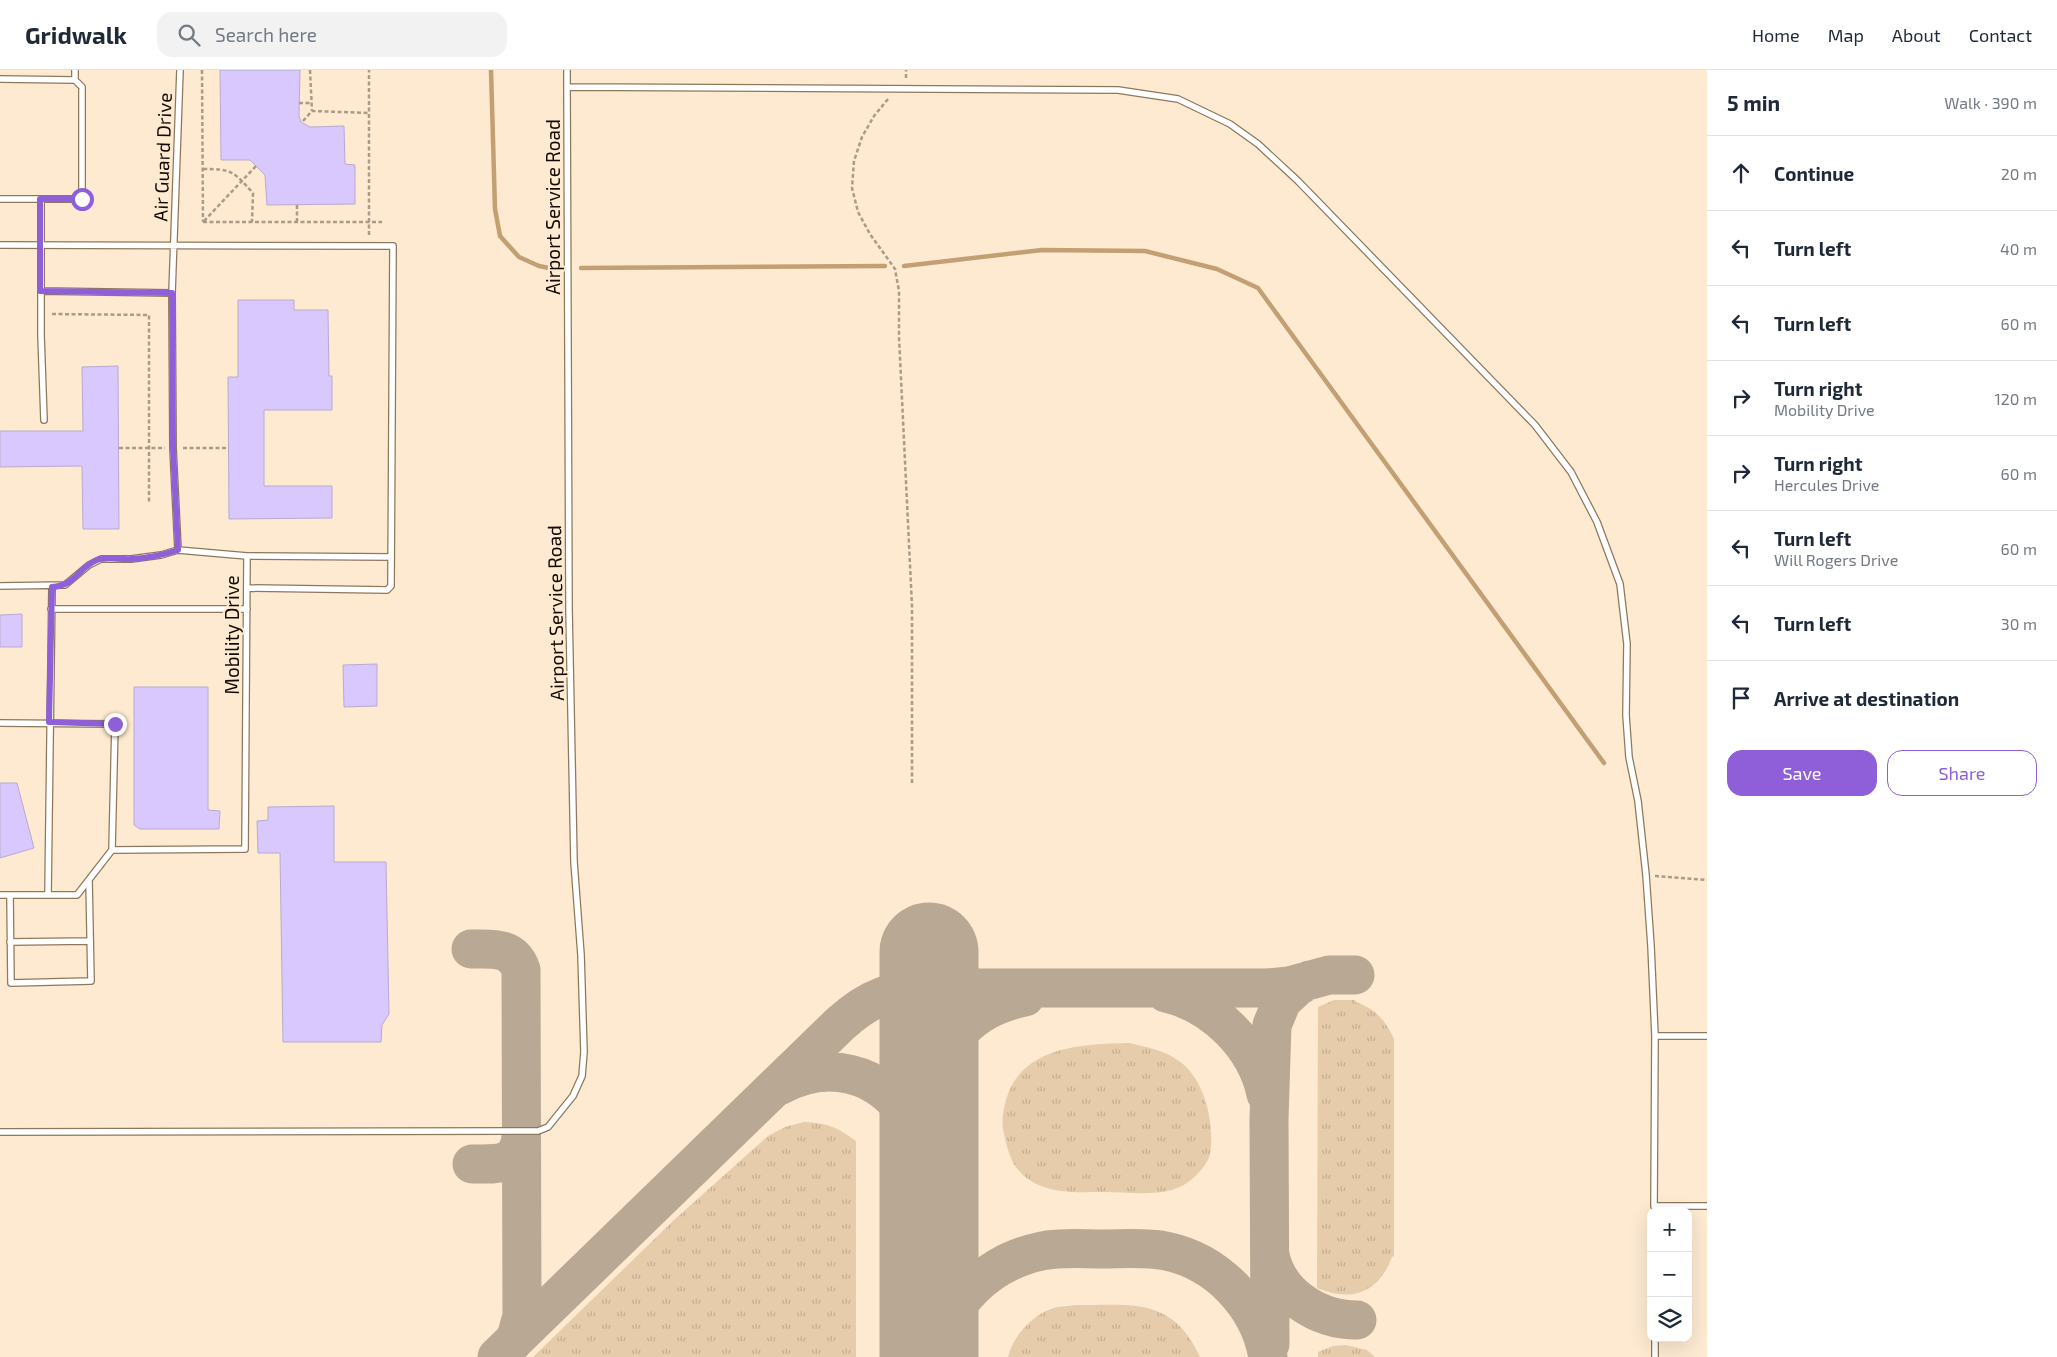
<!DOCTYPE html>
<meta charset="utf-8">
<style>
:root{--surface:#fff;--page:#f2f2f3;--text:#1f2937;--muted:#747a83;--line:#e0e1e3;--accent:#8e5fd8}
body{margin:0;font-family:"Exo 2",sans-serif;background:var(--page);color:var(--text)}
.controls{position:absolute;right:15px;bottom:15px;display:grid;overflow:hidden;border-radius:10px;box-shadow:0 5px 20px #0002}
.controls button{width:45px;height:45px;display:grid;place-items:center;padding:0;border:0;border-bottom:1px solid var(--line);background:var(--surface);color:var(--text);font:25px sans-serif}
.stop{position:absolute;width:15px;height:15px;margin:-11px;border:4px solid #8e5fd8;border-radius:50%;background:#fff}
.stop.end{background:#8e5fd8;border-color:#fff;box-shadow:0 1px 5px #0008}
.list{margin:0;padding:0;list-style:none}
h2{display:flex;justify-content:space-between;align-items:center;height:65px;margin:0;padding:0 20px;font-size:21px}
h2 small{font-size:16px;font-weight:400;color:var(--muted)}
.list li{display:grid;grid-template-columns:32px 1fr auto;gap:15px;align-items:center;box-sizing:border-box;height:75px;padding:0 20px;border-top:1px solid var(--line)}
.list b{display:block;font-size:19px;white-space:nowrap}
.list p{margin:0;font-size:16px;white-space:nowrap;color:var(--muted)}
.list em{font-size:16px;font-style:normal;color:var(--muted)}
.actions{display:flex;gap:10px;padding:15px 20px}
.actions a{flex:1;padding:11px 0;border:1px solid var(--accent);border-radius:15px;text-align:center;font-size:18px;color:var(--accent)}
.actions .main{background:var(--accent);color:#fff}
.icon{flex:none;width:28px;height:28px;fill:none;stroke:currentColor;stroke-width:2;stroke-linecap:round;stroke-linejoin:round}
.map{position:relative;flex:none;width:1707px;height:1287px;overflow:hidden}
header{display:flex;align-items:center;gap:30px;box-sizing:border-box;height:70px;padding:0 25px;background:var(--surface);border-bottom:1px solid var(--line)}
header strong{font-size:24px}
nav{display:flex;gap:28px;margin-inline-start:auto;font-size:18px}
.search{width:350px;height:45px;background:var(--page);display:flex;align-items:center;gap:12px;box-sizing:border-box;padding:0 18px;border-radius:15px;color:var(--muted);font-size:19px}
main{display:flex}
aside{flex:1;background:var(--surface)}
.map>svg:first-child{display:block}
.grass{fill:url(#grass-tufts)}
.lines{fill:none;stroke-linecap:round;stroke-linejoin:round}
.stream{stroke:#c2a073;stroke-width:4.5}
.taxiway{stroke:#b8a894;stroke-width:39}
.runway{stroke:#b8a894;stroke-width:99}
.building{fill:#d8c8fd;stroke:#b6acce}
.lane-casing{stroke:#8e785b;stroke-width:8}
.path{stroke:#aa9b88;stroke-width:2.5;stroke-dasharray:4 2.5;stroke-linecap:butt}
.lane{stroke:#fff;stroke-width:5.5}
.route{stroke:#8e5fd8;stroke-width:6}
.labels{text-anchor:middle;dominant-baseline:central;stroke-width:4.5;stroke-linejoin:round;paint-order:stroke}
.street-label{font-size:19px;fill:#120a02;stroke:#fdead1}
</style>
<header>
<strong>Gridwalk</strong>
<div class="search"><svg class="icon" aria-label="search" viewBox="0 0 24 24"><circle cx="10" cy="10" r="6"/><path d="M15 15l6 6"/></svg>Search here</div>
<nav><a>Home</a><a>Map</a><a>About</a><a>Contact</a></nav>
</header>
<main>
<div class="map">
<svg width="1707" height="1287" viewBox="0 0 1707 1287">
<defs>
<pattern id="grass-tufts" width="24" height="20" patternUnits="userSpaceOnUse" patternTransform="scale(1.25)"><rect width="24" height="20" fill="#e6ccab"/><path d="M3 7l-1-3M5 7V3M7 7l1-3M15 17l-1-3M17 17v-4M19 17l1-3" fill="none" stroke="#c4ae92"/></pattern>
</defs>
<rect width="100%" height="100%" fill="#fdead1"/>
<path class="grass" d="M1334,930h21l1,2c20,7 29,18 38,37v217l-2,1c-13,35 -39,46 -75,31l1,-281z
M1129,973c18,4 35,7 50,18 26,18 36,63 31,93 -2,10 -15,24 -23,29 -22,15 -57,9 -82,9 -27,0 -54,3 -77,-13 -16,-11 -20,-27 -24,-45 -3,-11 -1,-23 2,-34 15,-54 77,-56 123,-57z
M804,1052c23,1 33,5 52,19v216h-323l141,-137 94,-84 17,-9z
M1077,1235c56,0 96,-8 123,52h-192c5,-21 25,-43 46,-49 7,-2 16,-2 23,-3z
M1346,1275l21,5 8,7h-57v-5l15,-6z"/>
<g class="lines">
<path class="stream" d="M491,0l4,139 5,27 19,21 20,9 15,3
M904,196l138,-16 103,1 72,18 41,19 346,475
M581,198l304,-2"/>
<path class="taxiway" d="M471,879c21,0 42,-3 50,21l1,346 -5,18 -4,8
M1166,923c48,11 90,53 100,101
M779,1016c48,-27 100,-14 129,31 11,17 16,35 21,54
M929,1041c10,-61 31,-101 96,-114
M472,1094c25,0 45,3 49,-27
M1270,1185c8,40 48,65 87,65
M1270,1274l-1,-225 3,-94 10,-24 15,-14 12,-7
M497,1287l343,-333c31,-28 49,-32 89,-36h338l22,-2 40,-11h26
M936,1287c10,-54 52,-95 106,-106 20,-4 40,-2 60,-2 21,0 44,-2 64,2 52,11 93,54 102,106"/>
<path class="runway" d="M929,882v405"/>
</g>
<path class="building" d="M220,0h80l-1,46 2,6 9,5 34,-1 1,38 10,1v39l-88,1 -2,-30 -15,-15h-29z
M238,230h56v10h34l1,66h3v34h-68v76h68v32l-103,1 -1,-142h10z
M118,296l1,163h-36l-1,-63 -82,1v-36h83l-1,-64z
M22,544v33h-22v-32z
M377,594v42l-33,1 -1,-42z
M134,617h74v123l12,1 -1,18h-79l-6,-4z
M0,713h17l17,65 -34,10z
M334,736v56h52l3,152 -7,11 -1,17h-98l-3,-189h-22l-1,-32 11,-1v-13z"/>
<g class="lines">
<defs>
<path id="lane" d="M75,0v10
M567,0v17l551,3 60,9 52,25 28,20 40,37 237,244 36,47 26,50 23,62 7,60 -1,71 3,42 9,44 8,74 5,71 4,90 -1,170h53
M0,9l75,1 7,7v112h-82
M41,129v136l3,85
M0,175l393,1 -2,340 -4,4 -140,-2
M41,221l131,2
M247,486l143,1
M0,516l65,-1 24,-20 12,-6h30l30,-4 17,-5
M51,539h196
M0,653l115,1 -3,126
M0,825h77l35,-45 133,-1 2,-293 -69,-6 -5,-102 -1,-155 8,-223
M10,825l1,88 80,-2 -2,-101
M48,825l4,-308
M10,872l80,-1
M1655,966h52
M0,1062l538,-1 10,-4 25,-31 9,-20 2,-24 -3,-97 -7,-93 -5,-252 -2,-523
M1655,1268v19"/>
</defs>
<use href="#lane" class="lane-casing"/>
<path class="path" d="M202,0l1,152
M310,0l2,41
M906,8v-8
M888,29l-14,17 -12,21 -8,24 -2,27 6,24 12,22 25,35 4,22v46l13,269v179
M299,33h12
M303,51l9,-10 57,2
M203,99c29,0 30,2 50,24l-1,29
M297,135v17
M204,151l52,-55
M203,152h179
M369,165v-165
M52,244l97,1v187
M119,378h46
M183,378h46
M1655,806l52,4"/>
<use href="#lane" class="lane"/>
</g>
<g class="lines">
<path class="route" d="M82,129h-42v92l132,2 1,155 5,102c-15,5 -30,8 -46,9 -11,1 -24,-3 -35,1 -20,8 -20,25 -45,27l-3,135 66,2"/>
</g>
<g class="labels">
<g class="street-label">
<text transform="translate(162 87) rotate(-88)">Air Guard Drive</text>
<text transform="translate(552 137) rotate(-90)">Airport Service Road</text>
<text transform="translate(555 543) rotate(-91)">Airport Service Road</text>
<text transform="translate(231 565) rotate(-90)">Mobility Drive</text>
</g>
</g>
</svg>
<div class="controls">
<button>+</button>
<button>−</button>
<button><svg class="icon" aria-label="layers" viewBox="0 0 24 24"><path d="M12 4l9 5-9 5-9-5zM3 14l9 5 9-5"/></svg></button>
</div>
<div class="stop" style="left:82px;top:129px"></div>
<div class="stop end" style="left:115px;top:654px"></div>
</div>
<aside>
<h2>5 min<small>Walk · 390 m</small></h2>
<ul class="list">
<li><svg class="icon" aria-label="ahead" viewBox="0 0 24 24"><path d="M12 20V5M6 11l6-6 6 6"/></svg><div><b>Continue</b></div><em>20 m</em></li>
<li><svg class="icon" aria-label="left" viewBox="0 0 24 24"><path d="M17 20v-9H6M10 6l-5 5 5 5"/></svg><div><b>Turn left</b></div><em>40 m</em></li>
<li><svg class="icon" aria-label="left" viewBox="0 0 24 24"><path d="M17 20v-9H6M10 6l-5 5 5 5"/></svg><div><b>Turn left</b></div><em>60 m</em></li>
<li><svg class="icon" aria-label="right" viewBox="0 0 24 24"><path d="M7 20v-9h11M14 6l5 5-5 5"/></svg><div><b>Turn right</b><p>Mobility Drive</p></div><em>120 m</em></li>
<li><svg class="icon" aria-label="right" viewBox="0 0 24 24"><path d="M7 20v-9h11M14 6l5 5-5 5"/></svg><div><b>Turn right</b><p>Hercules Drive</p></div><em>60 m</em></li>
<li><svg class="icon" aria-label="left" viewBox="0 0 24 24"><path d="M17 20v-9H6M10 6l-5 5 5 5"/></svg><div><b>Turn left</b><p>Will Rogers Drive</p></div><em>60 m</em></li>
<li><svg class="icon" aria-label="left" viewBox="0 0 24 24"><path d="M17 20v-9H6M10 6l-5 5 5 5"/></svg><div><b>Turn left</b></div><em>30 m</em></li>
<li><svg class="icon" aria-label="arrive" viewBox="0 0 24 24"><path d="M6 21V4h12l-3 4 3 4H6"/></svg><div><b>Arrive at destination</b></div></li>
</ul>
<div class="actions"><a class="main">Save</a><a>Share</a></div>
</aside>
</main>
